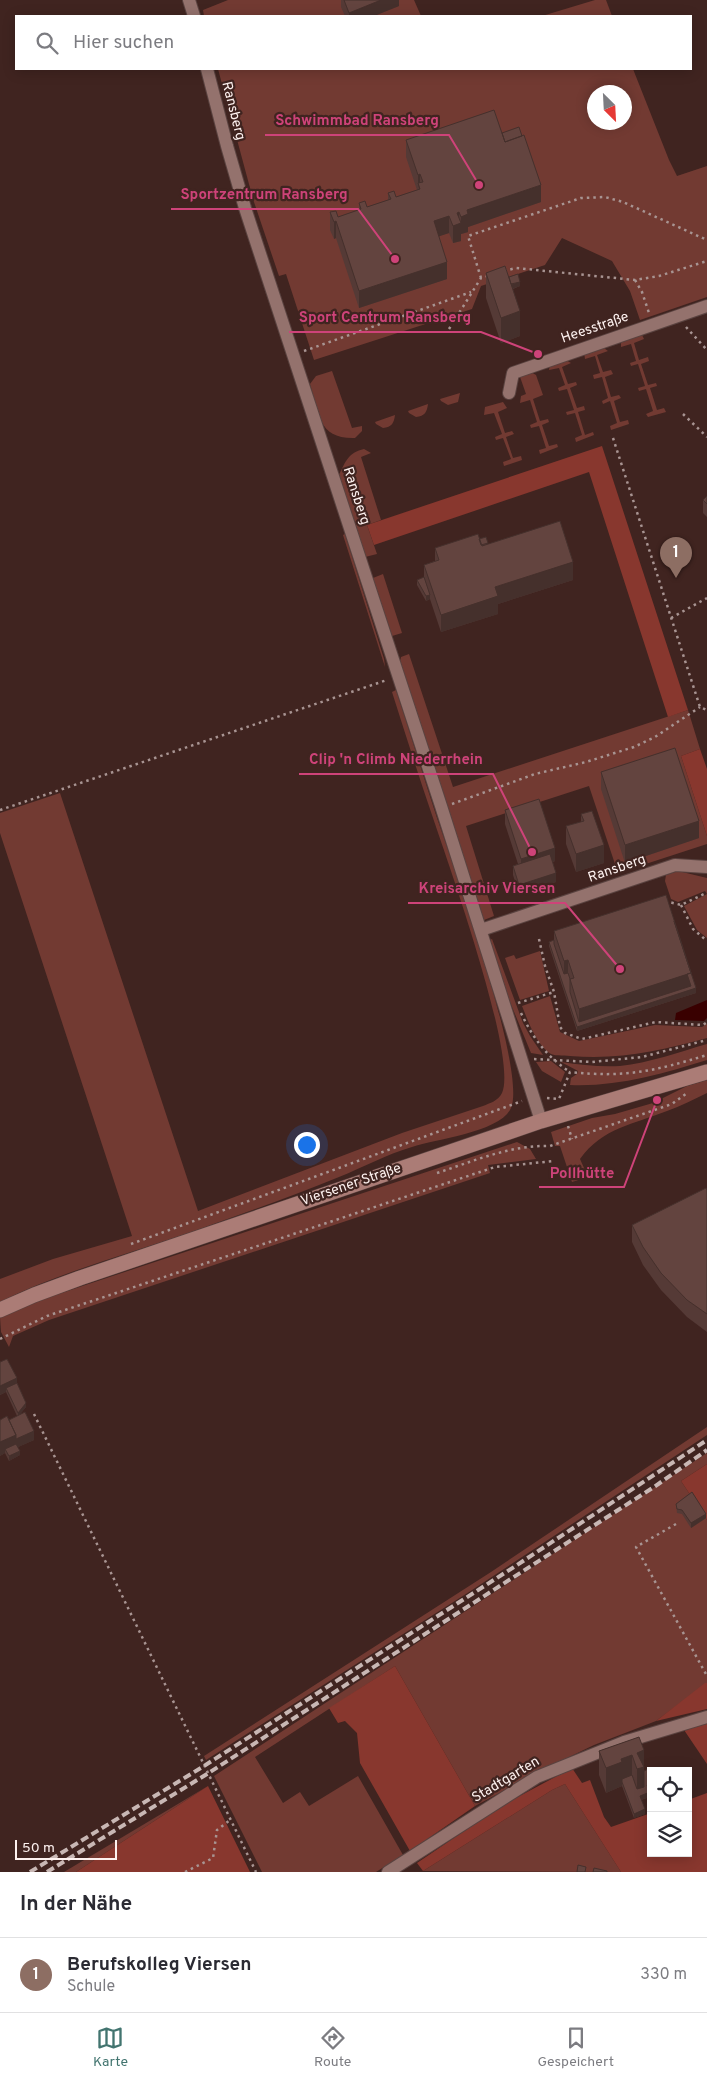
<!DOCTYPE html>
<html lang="de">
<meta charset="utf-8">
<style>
:root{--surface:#fff;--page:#f7f7f7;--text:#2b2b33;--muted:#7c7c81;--line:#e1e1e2;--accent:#42746f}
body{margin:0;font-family:Overpass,sans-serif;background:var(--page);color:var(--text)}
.controls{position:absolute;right:15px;bottom:15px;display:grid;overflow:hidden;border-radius:0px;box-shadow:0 2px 12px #0003}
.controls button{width:45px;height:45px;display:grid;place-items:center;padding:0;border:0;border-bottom:1px solid var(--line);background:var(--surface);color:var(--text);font:25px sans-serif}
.compass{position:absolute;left:587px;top:85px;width:45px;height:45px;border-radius:50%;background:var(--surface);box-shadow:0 2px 12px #0003;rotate:156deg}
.scale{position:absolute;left:15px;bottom:12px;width:102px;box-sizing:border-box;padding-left:5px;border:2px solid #fdf1ef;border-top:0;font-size:14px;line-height:18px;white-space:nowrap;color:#fdf1ef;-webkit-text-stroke:4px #402420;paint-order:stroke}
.you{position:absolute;left:306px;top:1144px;width:18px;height:18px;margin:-12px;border:4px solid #fff;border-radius:50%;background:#1a73e8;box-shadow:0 0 0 8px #1a73e833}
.badge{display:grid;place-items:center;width:32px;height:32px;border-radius:50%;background:var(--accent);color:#fff;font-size:16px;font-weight:700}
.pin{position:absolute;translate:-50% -41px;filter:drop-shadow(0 1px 2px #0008)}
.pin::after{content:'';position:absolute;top:26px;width:18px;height:15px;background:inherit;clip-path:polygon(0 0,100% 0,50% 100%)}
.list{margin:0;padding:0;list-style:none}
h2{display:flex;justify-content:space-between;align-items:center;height:65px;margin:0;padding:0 20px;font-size:21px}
h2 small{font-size:16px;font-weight:400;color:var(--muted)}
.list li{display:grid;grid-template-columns:32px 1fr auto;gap:15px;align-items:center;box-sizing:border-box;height:75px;padding:0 20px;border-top:1px solid var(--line)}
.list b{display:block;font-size:19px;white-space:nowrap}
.list p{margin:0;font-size:16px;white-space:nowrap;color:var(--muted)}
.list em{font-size:16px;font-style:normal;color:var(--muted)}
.icon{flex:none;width:28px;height:28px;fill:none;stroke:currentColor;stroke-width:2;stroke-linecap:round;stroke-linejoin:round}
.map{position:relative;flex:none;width:707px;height:1872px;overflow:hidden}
.search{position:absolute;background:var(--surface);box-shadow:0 2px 12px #0003;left:15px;right:15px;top:15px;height:55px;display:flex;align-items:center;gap:12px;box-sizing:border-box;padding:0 18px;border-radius:0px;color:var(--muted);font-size:19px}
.sheet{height:140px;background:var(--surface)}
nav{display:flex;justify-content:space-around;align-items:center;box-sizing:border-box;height:70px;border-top:1px solid var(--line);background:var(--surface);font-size:14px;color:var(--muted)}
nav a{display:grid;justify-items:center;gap:2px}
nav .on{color:var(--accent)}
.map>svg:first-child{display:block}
.green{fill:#723a32;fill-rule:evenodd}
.forest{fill:#88372e}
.water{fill:#390000}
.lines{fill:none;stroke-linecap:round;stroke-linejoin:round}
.street-casing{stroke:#5a4340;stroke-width:14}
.secondary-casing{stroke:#5a4340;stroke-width:16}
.path{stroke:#a89492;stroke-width:2.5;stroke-dasharray:2.5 4;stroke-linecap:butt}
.street{stroke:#94726d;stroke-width:12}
.secondary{stroke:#ab7c76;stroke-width:15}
.rail{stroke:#c8b7b4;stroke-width:4;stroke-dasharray:8 4;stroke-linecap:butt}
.wall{fill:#553a36}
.shaded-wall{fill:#45302c}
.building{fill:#63443f;stroke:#45302c}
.labels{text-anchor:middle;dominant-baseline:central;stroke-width:4.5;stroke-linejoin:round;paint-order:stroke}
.street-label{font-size:14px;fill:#fdf1ef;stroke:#402420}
.leader{fill:none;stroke:#ce4379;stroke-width:2}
.callout-dot{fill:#ce4379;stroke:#402420;stroke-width:2}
.callout-label{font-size:15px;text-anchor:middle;font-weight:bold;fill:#ce4379;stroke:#402420;stroke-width:4.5;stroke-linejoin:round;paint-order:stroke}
</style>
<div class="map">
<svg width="707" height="1872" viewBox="0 0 707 1872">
<rect width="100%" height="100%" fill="#402420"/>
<path class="green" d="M228,0h186l7,16h-217l-1,-6z
M595,0h11l6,16h-70z
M218,69h415l36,91 8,16 30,-10v131l-67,23 -10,-29 -18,-30 -50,-23 -17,27 -64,21 -9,23 -158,51 -28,-86 -7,2 -26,-77zM594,92h30v30h-30z
M638,335h4l2,4 -10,4 5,17 9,-3 1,4 -8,3 7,21 8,-2 1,3 -7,2 7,22 7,-2 2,4 -18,5 -2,-3 7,-3 -7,-22 -7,2 -1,-3 7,-2 -7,-22 -7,2 -1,-3 6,-2 -5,-17 -10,3v-6z
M601,346l7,5 -11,4 6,17 8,-2 2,4 -8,3 6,20 8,-2 2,3 -7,3 6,21 8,-2 1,4 -18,6 -1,-4 7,-3 -7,-22 -7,3 -1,-3 6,-3 -6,-21 -8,2 -1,-4 7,-2 -5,-17 -10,3 -1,-7z
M564,359l7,4 -9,4 6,17 8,-2 1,3 -7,3 7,20 7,-2 1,4 -7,2 7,23 8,-3 1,3 -18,7 -1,-4 7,-3 -7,-22 -8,2 -1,-3 8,-2 -7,-21 -8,2 -1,-3 7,-3 -6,-17 -10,2 1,-7z
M332,371l20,57 10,-2v5l-7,7c-37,1 -36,-24 -45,-54l6,-8z
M529,371l7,4 7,20 -10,4 7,22 8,-2 1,3 -7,3 7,21 8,-2 1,3 -18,7 -1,-4 7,-2 -7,-22 -8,2 -1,-3 7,-3 -7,-22 -10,3 1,-7 5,-2 -7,-20z
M460,393l-2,9 -10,3 -7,-4 -1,-2z
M503,402l4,6 -9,4 7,21 7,-2 2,3 -8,3 7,21 8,-2 1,4 -18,6 -1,-4 8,-3 -8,-21 -7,2 -1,-3 7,-3 -8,-21 -10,2 1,-8z
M428,404c-1,8 -3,12 -12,13l-7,-4 -1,-2z
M395,415c-1,8 -3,12 -12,13l-7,-4 -1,-2z
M364,449l7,4 -10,4 20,63 -14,5 10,29 -12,3 -26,-82c6,-13 10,-23 25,-26z
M345,534l39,125 1,8 -42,-132z
M383,574l19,59 -10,3 -19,-58z
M409,654l44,133 235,-77 12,39 -19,7 26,80v8l-89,29 -29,-87 -123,40 28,90 -10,4 -84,-258 1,-5z
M396,690c14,43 27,85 41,128 16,46 90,254 74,290 -10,24 -75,31 -99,39 -25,7 -48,20 -73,30 -46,19 -92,35 -139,52 -67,24 -136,41 -200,73v-23l53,-20 79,-23 -132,-403v-20l60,-20 138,418 204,-78 81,-27c7,-3 15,-5 19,-13 16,-36 -55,-233 -70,-278 -14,-41 -27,-82 -40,-123z
M678,871l29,7v60l-10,-8 -13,-24 23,-12 -2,-3 -27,11 -7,-3 -6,-18 1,-6z
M492,939l31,84 7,13 13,19 -12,-2 -21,-51 -20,-62z
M540,951l9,40 -29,9 -15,-42 9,-3 2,4z
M550,996l10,36 19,9 76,-16 47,2 5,-3v14c-48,13 -86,22 -137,18 -7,-1 -17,1 -22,-4 -13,-11 -20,-31 -26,-46z
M707,1044v16c-45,14 -90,27 -137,25l1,-7 6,-4 1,-3 -17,-9c20,3 39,5 59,4 29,-3 59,-14 87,-22z
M551,1061l14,11 -4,10 -19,-11 -6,-9z
M707,1080v13c-13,6 -26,13 -40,18 -33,13 -65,17 -87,48l8,18 -16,5 -12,-36h-5l-4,-14 41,-14 23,-4 38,-11 34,-17z
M517,1142l13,7 6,10 -48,6 2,8 -441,147 -36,16 -4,11 -8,-15 -1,-15 13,-8z
M707,1427v8l-238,157 -263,168 -2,-4 287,-184z
M707,1453v11l-26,17 26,39v163l-51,38 -62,24 -54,26 -65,35 -80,-140 -140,91 28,46 17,-11 9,14 49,-30 45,79 -27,17h-114l-48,-96z
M565,1784l56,88 -198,-1 129,-81z
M208,1786l-132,86h-12z"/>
<path class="forest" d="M602,446l86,264 -20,7 -79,-245 -215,73 -7,-20z
M700,749l7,20v67l-26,-80z
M707,1464v56l-26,-39z
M395,1666l80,140 -65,45 -50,-88 -3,-30 -12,-12 -7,2 -9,-15z
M707,1683v26l-51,12 49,-38z
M707,1722v42l-25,-37z
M572,1768l10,15 8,-3 14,37 7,10 40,-14v40h37v-53l19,-7v79h-86l-56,-88 -13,6 -129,81 -6,-8 84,-57z
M208,1786l42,86h-174z"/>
<path class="water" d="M707,1000v18l-3,3 -29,-1 1,-7z"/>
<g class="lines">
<defs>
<path id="street" d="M189,0l5,16
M207,69l20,77 18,62 196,598 100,315
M509,393l4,-20 194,-67
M481,930l194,-65 32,2
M388,1872l149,-95 87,-35 83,-25"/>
<path id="secondary" d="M0,1310l34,-15 46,-17 461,-157 166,-49"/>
</defs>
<use href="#street" class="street-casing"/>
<use href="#secondary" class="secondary-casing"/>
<path class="path" d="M504,271l12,-3 119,12 24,-4 48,-15
M481,278l-13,-42 113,-38 24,-1 18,5 84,38
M635,280l7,12 7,21
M686,327l21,23
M449,329l32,-51 8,-2
M304,351l167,-59
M683,414l24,23
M613,438l87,269 7,3
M671,618l36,-20
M452,804l83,-30 51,-12 48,-15 21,-10 45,-30
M0,810l387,-130
M665,901l16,4 23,-11
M681,905l12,24 14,12
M539,939l6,27 9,26 6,35 5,6 17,6 74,-17 47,3 4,-3
M518,1003l36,-11
M521,1013c12,25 25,43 49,59
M534,1059l58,3 50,-5 65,-17
M547,1098l12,1 11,-27c55,6 85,-1 137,-17
M568,1126l4,13
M437,1173c37,-12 73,-28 113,-27l122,-42 15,-11
M131,1244l391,-143
M0,1339l47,-23 448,-149 59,-6
M34,1414l222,458
M676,1524l-40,23 71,129
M185,1872l28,-14 4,-28 13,-10"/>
<use href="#street" class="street"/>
<use href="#secondary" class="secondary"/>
<path class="rail" d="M30,1872l174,-106 310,-199 193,-127
M47,1872l160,-98 447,-287 53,-37"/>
</g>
<path class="wall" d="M341,0h58v6l-25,10h-29l-4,-9z
M502,133l39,69 -73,25v5l-7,2v7l-8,2 -4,-10 -10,3 8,43 -88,29 -23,-70 -2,1 -4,-9v-18l8,5 21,-7v-7l8,4 21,-7v-7l8,4 21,-7 -11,-33v-17z
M486,273l23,4 11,9 -7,3 7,47 -19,7 -15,-45z
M707,496v21l-4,-4v-13z
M479,539l9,5 85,36 -75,24v10l-57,18 -11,-33 -4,2 -9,-16v-5l7,-2v-13l11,-4v-13z
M601,772l98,66 -74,25 -24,-74z
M505,810l50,51 -2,1 3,20 -37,12 -6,-19v-9l5,-2 -13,-40z
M581,814l23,49 -28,9 -10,-28v-18l15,-4z
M554,931l142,62 -119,38 -28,-85v-4l5,-2z
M707,1190v142l-20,-15 -26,-27 -18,-25 -11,-23v-17z
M0,1362l17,21 9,24 -6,7 14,26 -16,7 2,8 -11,6 -4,-8 -5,3v-36h9l8,-4 -11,-24 -6,3z
M676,1504l30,14 -15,10 -9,-14 -5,-1z
M639,1737l5,34 7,5v12l-2,1 1,8 -9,3 4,14 -11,4 -12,-32 -16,7 -7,-18v-24z"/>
<path class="shaded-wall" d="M381,0h18v6l-25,10h-25v-3z
M420,174v18l-2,-8v-9z
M541,185v17l-73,25v5l-7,2v7l-8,2v-17l4,-13 2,-1v12l2,-1v-6l6,-7z
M449,216v17l-15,5v-17z
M336,221v17l-2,1v-17z
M447,262v17l-88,29v-17z
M520,282v4l-17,6v-5z
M520,311v25l-19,7v-25z
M573,562v18l-75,24v10l-57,18v-17l54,-28z
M430,595v4l-4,2v-5z
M699,821v17l-74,25v-18z
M604,845v18l-28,9v-18z
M555,848v13l-34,12v-14z
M556,873v9l-37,12v-9z
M568,960v17l-4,1v-17z
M691,973l5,15v5l-119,38v-4l2,-1v-17z
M17,1378v9l-11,1v4l-6,3v-9z
M26,1403v4l-8,10v-4z
M34,1431v9l-18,8v-9z
M16,1435v13l-11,1v4l-5,3v-14z
M20,1451v4l-11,6v-5z
M706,1514v4l-15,10v-5z
M644,1750v42l-7,2v-41z
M632,1755v25l-10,2v4l-16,7v-25l15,-9z
M651,1784v4l-4,2v-5z
M650,1792v5l-10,3v-4z
M645,1809v5l-11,4v-4z"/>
<path class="building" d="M344,0h37l-32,13z
M494,110l11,32 19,-7 17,50 -74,25 1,4 -7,3 -2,-5 -2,1 4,10 -8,3 -4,-10 -15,5 13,41 -88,29 -23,-70 -2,1 -4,-10 6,-1 2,6 23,-8 -2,-6 6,-2 2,6 24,-8 -3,-6 6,-2 2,6 24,-8 -2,-6 5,-1 -3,-8 -2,1 -12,-35z
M519,127l3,9 -17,6 -3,-9z
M505,266l15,45 -19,7 -15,-45z
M518,274l2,8 -9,2 -2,-7z
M707,496v8l-4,-4z
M560,521l13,41 -78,25 3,9 -57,19 -17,-50 15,-5 -4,-12 43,-14 4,12z
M486,537l2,6 -7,2 -2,-6z
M424,577l6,18 -4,1 -9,-16z
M675,748l24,73 -74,24 -24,-73z
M539,799l16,49 -34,11 -16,-49z
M592,811l12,34 -28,9 -10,-28 18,-5 -3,-7z
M550,854l6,19 -37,12 -6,-19z
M666,895l25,78 -112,36 -9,-30 4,-1 -6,-18 -4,1 -10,-30z
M674,921l22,67 -119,39 -28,-85 5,-2v4l10,30 4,-1 2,6v13l9,30 112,-36 -4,-12 4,-1z
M706,1188l1,2v124l-20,-14 -26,-27 -18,-26 -11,-22z
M7,1359l10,19 -17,8v-24z
M17,1383l9,20 -8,10 -12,-25z
M25,1412l9,19 -18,8v-4l-7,-15z
M7,1416l9,19 -16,7v-22z
M16,1444l4,7 -11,5 -4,-7z
M692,1492l14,22 -15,9 -9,-13 -5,-1 -1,-5z
M639,1737l5,13 -7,3 7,14 -7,2 -5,-14 -11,4 1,3 -16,6 -7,-17z
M648,1769l3,7v8l-4,1 3,7 -10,4 5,13 -11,5 -12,-32v-3l10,-4 5,14 7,-2v-16z
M578,1865l8,2 -1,5h-8z
M594,1868l13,3v1h-14z"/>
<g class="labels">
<g class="street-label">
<text transform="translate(233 111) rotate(76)">Ransberg</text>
<text transform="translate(595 328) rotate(-19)">Heesstraße</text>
<text transform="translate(356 496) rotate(72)">Ransberg</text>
<text transform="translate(617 869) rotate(-19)">Ransberg</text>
<text transform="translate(351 1185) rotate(-19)">Viersener Straße</text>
<text transform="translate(506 1780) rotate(-31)">Stadtgarten</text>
</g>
</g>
<path class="leader" d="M479 185L449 135H265M395 259L358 209H171M538 354L481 332H289M532 852L493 774H299M620 969L565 903H408M657 1100L624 1187H539"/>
<g class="callout-dot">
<circle cx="479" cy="185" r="5"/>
<circle cx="395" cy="259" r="5"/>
<circle cx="538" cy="354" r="5"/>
<circle cx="532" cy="852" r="5"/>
<circle cx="620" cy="969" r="5"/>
<circle cx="657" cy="1100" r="5"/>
</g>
<g class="callout-label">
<text x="357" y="125">Schwimmbad Ransberg</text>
<text x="264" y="199">Sportzentrum Ransberg</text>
<text x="385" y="322">Sport Centrum Ransberg</text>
<text x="396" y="764">Clip 'n Climb Niederrhein</text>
<text x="487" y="893">Kreisarchiv Viersen</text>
<text x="582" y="1178">Pollhütte</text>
</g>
</svg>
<div class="controls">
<button><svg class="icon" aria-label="locate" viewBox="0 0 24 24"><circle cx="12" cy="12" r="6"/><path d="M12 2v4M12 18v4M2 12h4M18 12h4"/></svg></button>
<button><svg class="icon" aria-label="layers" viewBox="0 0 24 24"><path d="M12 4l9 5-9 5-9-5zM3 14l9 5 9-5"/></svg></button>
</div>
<svg class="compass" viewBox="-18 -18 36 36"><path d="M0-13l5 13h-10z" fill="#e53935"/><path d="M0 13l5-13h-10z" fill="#7c7c81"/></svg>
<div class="scale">50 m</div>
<div class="you"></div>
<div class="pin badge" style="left:676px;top:578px;background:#8d6e63">1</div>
<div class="search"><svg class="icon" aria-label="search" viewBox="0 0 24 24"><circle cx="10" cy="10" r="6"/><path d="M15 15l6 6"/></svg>Hier suchen</div>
</div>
<section class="sheet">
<h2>In der Nähe<small></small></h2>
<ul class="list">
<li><span class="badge" style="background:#8d6e63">1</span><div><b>Berufskolleg Viersen</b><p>Schule</p></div><em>330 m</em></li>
</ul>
</section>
<nav>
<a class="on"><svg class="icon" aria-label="map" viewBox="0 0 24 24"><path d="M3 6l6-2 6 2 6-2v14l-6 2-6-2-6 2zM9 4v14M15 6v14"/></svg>Karte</a>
<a><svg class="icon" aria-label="directions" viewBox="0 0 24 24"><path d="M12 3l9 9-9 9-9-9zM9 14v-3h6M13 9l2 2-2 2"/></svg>Route</a>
<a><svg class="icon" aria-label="saved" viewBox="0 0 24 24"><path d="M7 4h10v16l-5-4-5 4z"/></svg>Gespeichert</a>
</nav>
